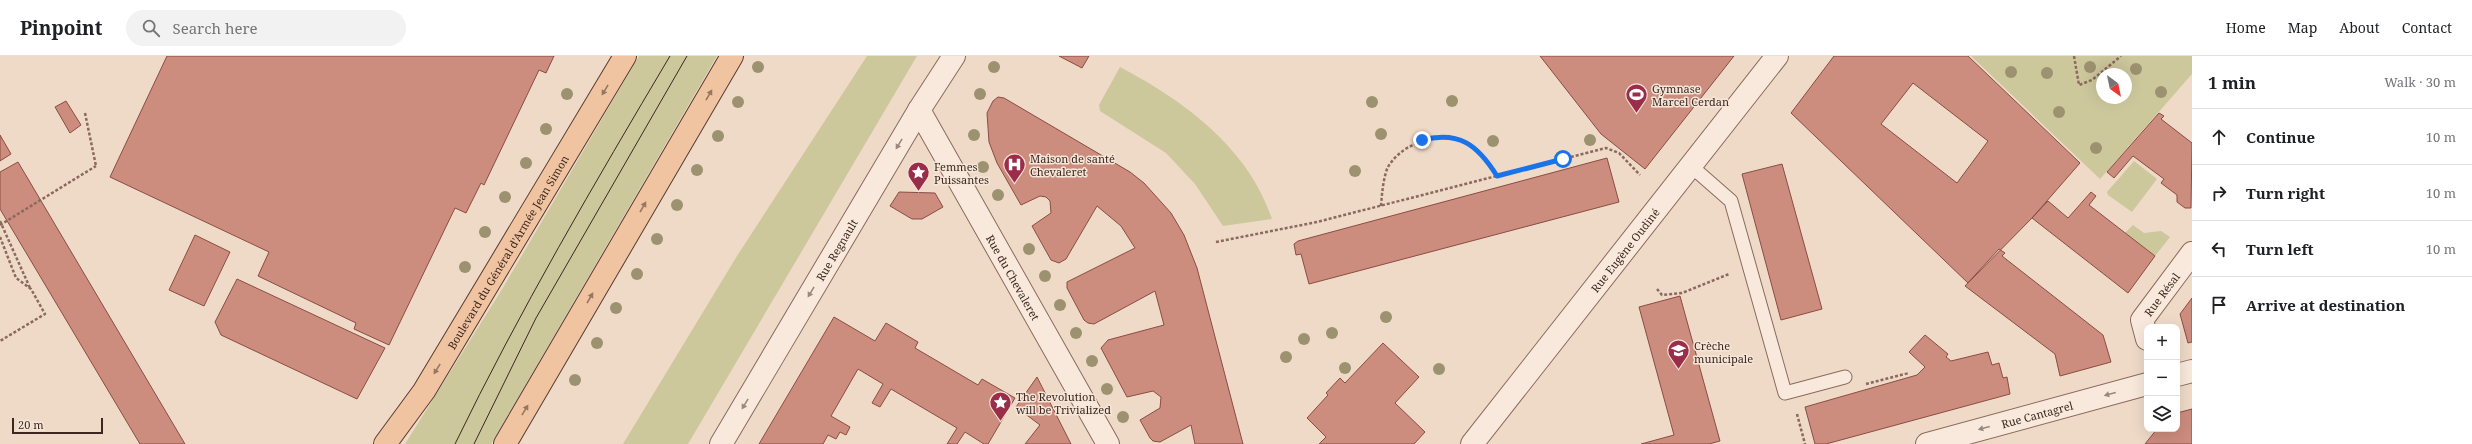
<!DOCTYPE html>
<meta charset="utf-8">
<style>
:root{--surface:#fff;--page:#f2f2f2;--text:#202124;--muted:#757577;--line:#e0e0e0}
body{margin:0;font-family:"Noto Serif",serif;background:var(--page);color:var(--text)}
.controls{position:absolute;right:12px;bottom:12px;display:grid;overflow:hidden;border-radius:8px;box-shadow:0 4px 16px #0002}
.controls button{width:36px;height:36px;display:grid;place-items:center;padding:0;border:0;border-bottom:1px solid var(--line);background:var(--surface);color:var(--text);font:20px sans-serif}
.compass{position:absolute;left:2096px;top:12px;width:36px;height:36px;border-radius:50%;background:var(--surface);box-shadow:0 4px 16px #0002;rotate:147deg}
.scale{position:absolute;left:12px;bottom:10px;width:91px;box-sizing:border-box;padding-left:4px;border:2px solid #3c2720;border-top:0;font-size:11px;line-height:14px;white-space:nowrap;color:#3c2720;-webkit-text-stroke:3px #f6e6d8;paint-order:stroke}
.stop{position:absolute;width:12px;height:12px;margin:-9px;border:3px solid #1a73e8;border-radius:50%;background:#fff}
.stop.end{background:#1a73e8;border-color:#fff;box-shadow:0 1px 4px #0008}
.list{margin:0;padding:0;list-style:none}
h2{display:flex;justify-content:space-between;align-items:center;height:52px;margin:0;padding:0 16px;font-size:17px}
h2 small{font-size:13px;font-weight:400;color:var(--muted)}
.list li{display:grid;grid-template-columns:26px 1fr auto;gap:12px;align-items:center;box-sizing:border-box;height:56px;padding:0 16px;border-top:1px solid var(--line)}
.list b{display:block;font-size:15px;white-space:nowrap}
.list em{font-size:13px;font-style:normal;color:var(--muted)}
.icon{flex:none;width:22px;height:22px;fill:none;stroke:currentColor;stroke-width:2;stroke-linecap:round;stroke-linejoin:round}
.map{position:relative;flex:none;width:2192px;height:388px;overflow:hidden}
header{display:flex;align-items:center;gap:24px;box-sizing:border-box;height:56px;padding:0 20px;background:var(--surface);border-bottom:1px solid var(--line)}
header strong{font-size:19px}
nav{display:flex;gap:22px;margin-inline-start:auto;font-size:14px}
.search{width:280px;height:36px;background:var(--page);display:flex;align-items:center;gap:10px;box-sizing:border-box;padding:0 14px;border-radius:22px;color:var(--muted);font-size:15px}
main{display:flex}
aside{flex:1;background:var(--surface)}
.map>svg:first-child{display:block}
.green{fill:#cdc79c;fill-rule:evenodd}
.building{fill:#cc8c7e;stroke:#8a4d43;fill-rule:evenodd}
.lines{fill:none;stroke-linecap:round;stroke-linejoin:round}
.lane-casing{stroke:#8b6a5d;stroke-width:15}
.street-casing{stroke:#8b6a5d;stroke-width:24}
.primary-casing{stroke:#593a31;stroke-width:24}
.path{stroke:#8b6a5d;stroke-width:2.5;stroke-dasharray:3 2;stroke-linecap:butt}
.lane{stroke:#f9e9dc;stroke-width:13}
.street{stroke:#f9e9dc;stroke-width:22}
.primary{stroke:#f1c4a1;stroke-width:22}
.tram{stroke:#3c2720;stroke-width:1}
.path-bridge{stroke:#8b6a5d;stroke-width:2.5;stroke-dasharray:3 2;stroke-linecap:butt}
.tree{fill:#9c926f}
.oneway{fill:#967660}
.oneway2{fill:#9a887e}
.route{stroke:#1a73e8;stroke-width:5}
.labels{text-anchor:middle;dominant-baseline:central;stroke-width:3;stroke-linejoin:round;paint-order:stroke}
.poi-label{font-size:11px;fill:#3c2720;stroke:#f6e6d8;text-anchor:start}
.street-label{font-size:11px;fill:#3c2720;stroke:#f6e6d8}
</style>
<header>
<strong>Pinpoint</strong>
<div class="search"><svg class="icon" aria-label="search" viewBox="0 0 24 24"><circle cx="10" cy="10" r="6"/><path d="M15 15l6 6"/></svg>Search here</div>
<nav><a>Home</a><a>Map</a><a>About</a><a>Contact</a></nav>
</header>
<main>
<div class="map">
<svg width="2192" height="388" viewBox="0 0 2192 388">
<rect width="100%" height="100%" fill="#efdac8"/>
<path class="green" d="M639,0h78l-226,388h-86l96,-153z
M867,0h50l-229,388h-65l114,-188z
M1971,0h221v18l-92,105zM2102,18h24v24h-24z
M1120,11c64,34 128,80 152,152l-49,7 -28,-42 -29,-31 -66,-42 -1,-6z
M2134,105l23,18 -25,33 -24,-17 -1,-3z
M2133,169l11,8 17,-2 9,6 -15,19 -30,-23z"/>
<path class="building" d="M167,0h387l-8,17 -7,-3 -55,115 -3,-2 -15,30 -11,-5 -66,137 -35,-16 2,-6 -98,-47 11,-24 -159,-75z
M1059,0h30l-7,12z
M1540,0h194l-89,113 -44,-35z
M1834,0h134l112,107 -48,55 -64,65 -177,-170zM1913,27l75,58 -31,42 -76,-59z
M998,41l6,1 126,74 14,11 27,30 13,22 13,33 46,176h-48l-4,-19 -31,17 -7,-1 -3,-3 -10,-18 20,-12 1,-11 -8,-6 -26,6 -26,-49 7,-8 56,-15 -9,-34 -61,33 -6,-1 -4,-3 -17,-32v-6l68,-34 -14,-22 -24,-20 -31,53 -7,4 -8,-3 -19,-34 19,-13 -1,-12 -4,-4 -6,-1 -19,9 -24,-42 -8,-21 -2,-29 6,-12z
M66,45l15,24 -11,8 -15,-26z
M2159,57l5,3 -3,3 31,24 -1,65h-6l-8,-6v-7l-16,-12 3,-4 -31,-23 -19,22 -7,-6z
M0,79l11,19 -11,7z
M1607,102l12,44 -310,82 -8,-30 -5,1 -2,-11 4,-3z
M18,106l167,282h-45l-140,-235v-37z
M1782,108l40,145 -41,11 -39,-146z
M899,136l36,1 8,14 -21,12h-10l-22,-13z
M2091,136l5,4 -7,9 66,51 -27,37 -96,-75 16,-17 20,17z
M195,179l35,17 -26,54 -35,-16z
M1999,193l6,4 -3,3 101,79 8,27 -51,14 -5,-22 -90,-68z
M237,223l148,69 -28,51 -136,-64 -6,-13z
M1680,240l40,145 -11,3h-68l33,-9 -35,-128z
M2192,242v44l-4,1 -8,-29z
M834,261l41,24 11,-18 32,19 -3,6 63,37 4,-6 33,19 -27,46h-4l-19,-12 -8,12h-10l10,-16 -66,-39 -11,18 -8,-4 11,-19 -25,-15 -27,47 19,11 -4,8 -6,-3 -4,7 -8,-4 -5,9h-64z
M1925,279l23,19 -2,3 5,4 37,-9 4,13 7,-2 4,15 4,-1 3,17 -184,50h-11l-10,-37 112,-32 8,-8 -16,-15z
M1383,287l36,34 -24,26 30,29 -11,12h-95l7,-7 -19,-19 21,-23 -2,-2 14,-15 5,5z
M1037,321l32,63 2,4h-46l15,-19 -24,-18z
M2192,353v35h-47l12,-15h20v-16z"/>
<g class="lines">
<defs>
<path id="lane" d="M1691,110l40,35 54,192 60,-16"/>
<g id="street">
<path id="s1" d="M919,54l189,334"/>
<path id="s2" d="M2147,283l-5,-19 50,-67"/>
<path d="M2177,319l15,-4"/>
<path id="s3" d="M721,388l198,-334 35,-54"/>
<path id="s4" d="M1472,388l305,-388"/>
<path id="s5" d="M1927,388l220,-60"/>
</g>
<g id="primary">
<path id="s6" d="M385,388l39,-53 201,-335"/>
<path d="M505,388l227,-388"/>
</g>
</defs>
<use href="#lane" class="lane-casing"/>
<use href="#street" class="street-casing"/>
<use href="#primary" class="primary-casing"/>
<path class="path" d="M2074,0l5,29 13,-5 29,-24
M85,57l11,53
M1381,150c1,-13 2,-25 6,-37 4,-9 15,-19 24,-23 38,-22 64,-4 86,30
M0,165l30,67
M0,181l16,41 15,11 14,25 -45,27
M1216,186l101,-20 289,-74 13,5 21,22
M1657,233l5,6 20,-2 47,-19
M1866,328l43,-11
M1797,358l8,30"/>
<use href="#lane" class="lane"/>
<use href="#street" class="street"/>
<use href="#primary" class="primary"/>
<path class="tram" d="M455,388c65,-134 139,-260 215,-388
M474,388l62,-126 151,-262"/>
<path class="path-bridge" d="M0,169l96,-59"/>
</g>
<g class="tree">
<circle cx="758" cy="11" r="6"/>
<circle cx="994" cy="11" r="6"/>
<circle cx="2090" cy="11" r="6"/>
<circle cx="2136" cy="13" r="6"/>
<circle cx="2011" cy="16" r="6"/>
<circle cx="2047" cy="17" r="6"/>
<circle cx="2161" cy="36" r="6"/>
<circle cx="567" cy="38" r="6"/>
<circle cx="980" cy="38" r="6"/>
<circle cx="1452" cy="45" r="6"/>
<circle cx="738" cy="46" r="6"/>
<circle cx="1372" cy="46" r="6"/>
<circle cx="2059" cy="56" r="6"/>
<circle cx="546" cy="73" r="6"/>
<circle cx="1381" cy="78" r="6"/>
<circle cx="974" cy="79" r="6"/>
<circle cx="718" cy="80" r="6"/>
<circle cx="1590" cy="84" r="6"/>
<circle cx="1493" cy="85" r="6"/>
<circle cx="2096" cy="92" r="6"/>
<circle cx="526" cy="107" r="6"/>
<circle cx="983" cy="111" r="6"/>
<circle cx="697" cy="114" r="6"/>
<circle cx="1355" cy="115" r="6"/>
<circle cx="998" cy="139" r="6"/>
<circle cx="505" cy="141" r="6"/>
<circle cx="677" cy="149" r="6"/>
<circle cx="485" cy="176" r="6"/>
<circle cx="657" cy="183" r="6"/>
<circle cx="1029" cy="193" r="6"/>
<circle cx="465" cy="211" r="6"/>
<circle cx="637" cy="218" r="6"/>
<circle cx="1045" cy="220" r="6"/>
<circle cx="1060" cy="249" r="6"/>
<circle cx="616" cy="252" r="6"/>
<circle cx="1386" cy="261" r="6"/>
<circle cx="1076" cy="277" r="6"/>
<circle cx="1332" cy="277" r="6"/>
<circle cx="1304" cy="283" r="6"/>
<circle cx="597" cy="287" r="6"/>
<circle cx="1286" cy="301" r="6"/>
<circle cx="1092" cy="305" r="6"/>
<circle cx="1345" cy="312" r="6"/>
<circle cx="1439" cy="313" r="6"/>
<circle cx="575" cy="324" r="6"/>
<circle cx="1107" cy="333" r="6"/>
<circle cx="1123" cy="361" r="6"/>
</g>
<defs><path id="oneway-solid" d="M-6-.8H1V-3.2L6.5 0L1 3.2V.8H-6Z"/></defs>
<g class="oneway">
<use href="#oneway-solid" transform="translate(605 34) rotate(121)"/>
<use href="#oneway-solid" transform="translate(709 39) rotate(-60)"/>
<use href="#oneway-solid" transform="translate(643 151) rotate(-60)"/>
<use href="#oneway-solid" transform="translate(590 242) rotate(-60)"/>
<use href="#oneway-solid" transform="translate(437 313) rotate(122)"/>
<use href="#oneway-solid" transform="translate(525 354) rotate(-59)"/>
</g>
<g class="oneway2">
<use href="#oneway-solid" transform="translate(899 88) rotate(121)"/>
<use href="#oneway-solid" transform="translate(811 236) rotate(121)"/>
<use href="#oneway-solid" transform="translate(2110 338) rotate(165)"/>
<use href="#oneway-solid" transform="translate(745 348) rotate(121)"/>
<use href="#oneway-solid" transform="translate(1984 372) rotate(165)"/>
</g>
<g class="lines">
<path class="route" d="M1422,84c37,-9 55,4 75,36l66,-17"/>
</g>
<defs>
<symbol id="stadium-pin" viewBox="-11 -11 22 30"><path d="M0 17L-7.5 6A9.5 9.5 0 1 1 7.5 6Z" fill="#9a2d49" stroke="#f6e6d8"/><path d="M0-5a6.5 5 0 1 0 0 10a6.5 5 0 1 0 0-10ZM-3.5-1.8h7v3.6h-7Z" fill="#fff"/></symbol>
<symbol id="hospital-pin" viewBox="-11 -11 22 30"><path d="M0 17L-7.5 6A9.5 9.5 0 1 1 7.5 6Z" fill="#9a2d49" stroke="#f6e6d8"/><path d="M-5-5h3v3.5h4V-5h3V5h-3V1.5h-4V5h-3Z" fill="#fff"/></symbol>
<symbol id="sight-pin" viewBox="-11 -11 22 30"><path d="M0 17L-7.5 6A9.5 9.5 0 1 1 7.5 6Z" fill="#9a2d49" stroke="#f6e6d8"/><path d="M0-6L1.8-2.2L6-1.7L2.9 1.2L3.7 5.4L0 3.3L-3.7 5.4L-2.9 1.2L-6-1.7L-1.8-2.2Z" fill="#fff"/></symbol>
<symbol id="school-pin" viewBox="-11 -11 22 30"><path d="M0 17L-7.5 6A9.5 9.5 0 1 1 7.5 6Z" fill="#9a2d49" stroke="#f6e6d8"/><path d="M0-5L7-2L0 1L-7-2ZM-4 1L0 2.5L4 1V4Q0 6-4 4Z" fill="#fff"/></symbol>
</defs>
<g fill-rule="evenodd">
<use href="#stadium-pin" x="1624" y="26" width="25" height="34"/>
<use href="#hospital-pin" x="1002" y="96" width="25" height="34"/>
<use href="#sight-pin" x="906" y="104" width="25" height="34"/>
<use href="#school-pin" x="1666" y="282" width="25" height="34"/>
<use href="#sight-pin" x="988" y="334" width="25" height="34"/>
</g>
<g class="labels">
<g class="poi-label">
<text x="1652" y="32">Gymnase<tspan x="1652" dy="13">Marcel Cerdan</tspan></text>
<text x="1030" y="102">Maison de santé<tspan x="1030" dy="13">Chevaleret</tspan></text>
<text x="934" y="110">Femmes<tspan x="934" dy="13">Puissantes</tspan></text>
<text x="1694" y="289">Crèche<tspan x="1694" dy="13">municipale</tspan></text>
<text x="1016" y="340">The Revolution<tspan x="1016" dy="13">will be Trivialized</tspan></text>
</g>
<g class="street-label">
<text stroke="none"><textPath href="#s3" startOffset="226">Rue Regnault</textPath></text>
<text stroke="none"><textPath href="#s4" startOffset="247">Rue Eugène Oudiné</textPath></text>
<text stroke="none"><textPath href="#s6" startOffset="228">Boulevard du Général d'Armée Jean Simon</textPath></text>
<text stroke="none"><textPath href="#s1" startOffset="192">Rue du Chevaleret</textPath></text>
<text stroke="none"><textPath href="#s2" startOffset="52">Rue Résal</textPath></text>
<text stroke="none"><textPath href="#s5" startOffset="114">Rue Cantagrel</textPath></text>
</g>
</g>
</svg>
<div class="controls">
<button>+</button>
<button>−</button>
<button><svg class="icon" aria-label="layers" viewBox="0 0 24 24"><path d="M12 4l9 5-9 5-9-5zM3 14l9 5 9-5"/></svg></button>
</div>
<svg class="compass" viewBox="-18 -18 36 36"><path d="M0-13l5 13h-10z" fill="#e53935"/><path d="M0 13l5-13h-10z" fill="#757577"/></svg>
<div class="scale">20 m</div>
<div class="stop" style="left:1563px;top:103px"></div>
<div class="stop end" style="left:1422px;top:84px"></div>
</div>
<aside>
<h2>1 min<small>Walk · 30 m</small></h2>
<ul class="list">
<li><svg class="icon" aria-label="ahead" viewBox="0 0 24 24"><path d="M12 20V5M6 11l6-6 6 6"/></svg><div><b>Continue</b></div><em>10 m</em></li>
<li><svg class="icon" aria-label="right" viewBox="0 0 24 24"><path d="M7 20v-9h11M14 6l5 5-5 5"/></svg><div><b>Turn right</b></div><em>10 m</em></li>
<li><svg class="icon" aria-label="left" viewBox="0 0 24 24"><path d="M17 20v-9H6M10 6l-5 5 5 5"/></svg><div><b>Turn left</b></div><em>10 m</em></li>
<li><svg class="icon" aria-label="arrive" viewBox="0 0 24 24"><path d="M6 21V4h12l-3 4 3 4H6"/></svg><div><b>Arrive at destination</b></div></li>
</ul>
</aside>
</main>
